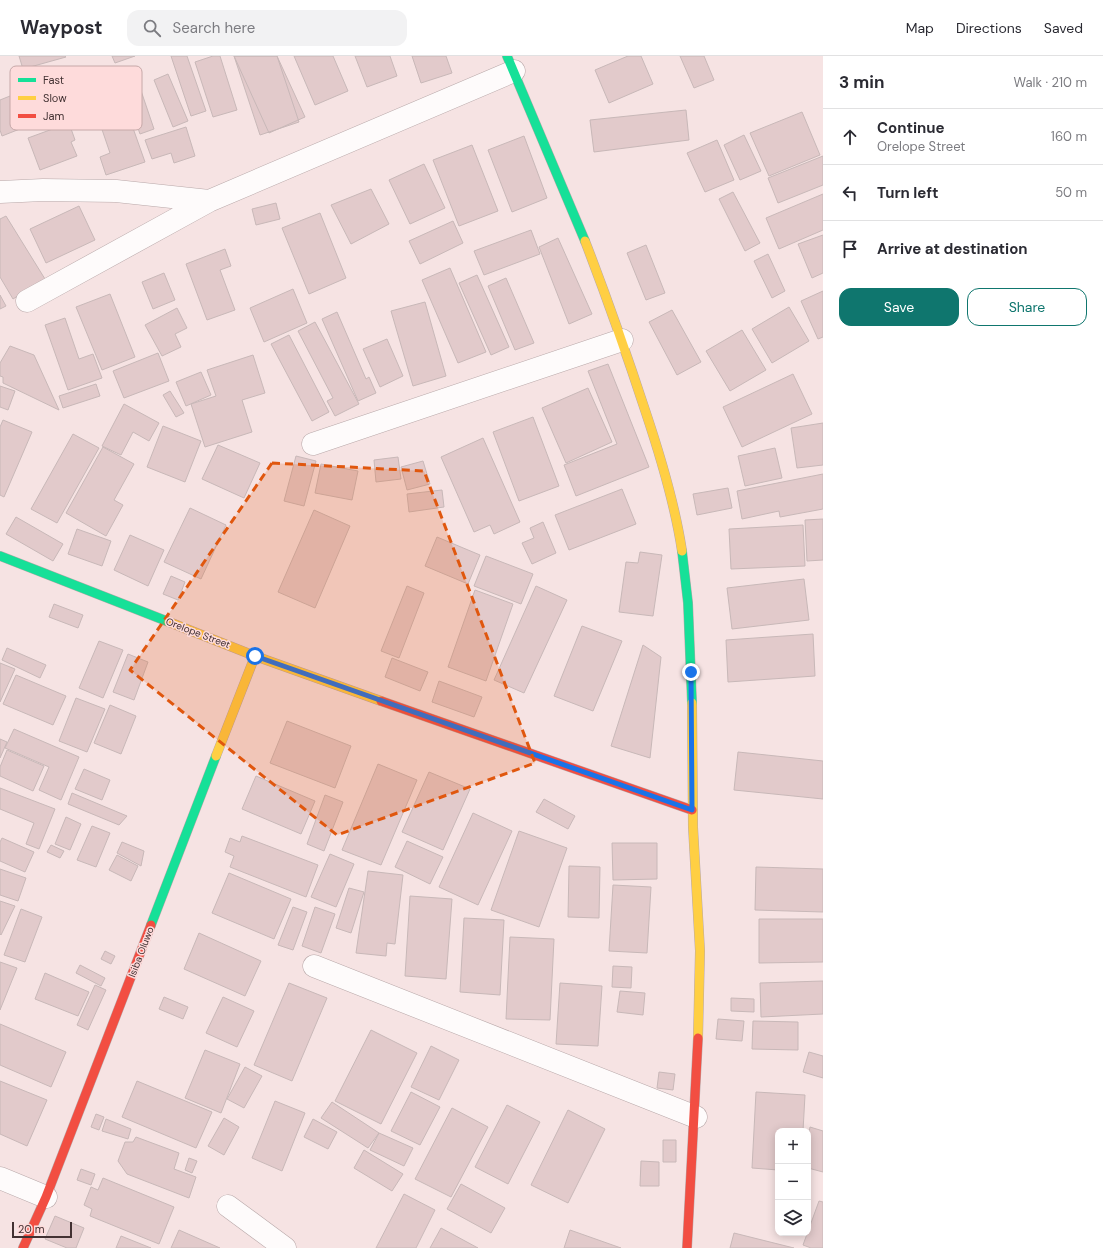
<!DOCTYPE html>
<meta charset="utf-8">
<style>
:root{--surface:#fff;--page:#f2f2f3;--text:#2b2b33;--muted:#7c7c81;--line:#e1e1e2;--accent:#0f766e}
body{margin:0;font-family:"DM Sans",sans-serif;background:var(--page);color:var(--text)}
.controls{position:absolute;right:12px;bottom:12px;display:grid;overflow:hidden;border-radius:8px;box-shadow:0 2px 10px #0003}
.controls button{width:36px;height:36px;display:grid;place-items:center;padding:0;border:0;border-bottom:1px solid var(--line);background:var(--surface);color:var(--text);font:20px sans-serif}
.scale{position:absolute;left:12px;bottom:10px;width:60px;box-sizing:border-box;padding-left:4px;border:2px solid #423132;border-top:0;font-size:11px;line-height:14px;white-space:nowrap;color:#423132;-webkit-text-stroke:3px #fedbdb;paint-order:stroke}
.stop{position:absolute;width:12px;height:12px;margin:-9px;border:3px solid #1a73e8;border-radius:50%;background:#fff}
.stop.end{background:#1a73e8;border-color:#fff;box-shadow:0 1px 4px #0008}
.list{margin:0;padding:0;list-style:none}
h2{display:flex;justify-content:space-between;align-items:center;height:52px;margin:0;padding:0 16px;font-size:17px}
h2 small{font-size:13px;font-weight:400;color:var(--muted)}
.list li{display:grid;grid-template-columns:26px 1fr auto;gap:12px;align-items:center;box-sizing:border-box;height:56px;padding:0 16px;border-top:1px solid var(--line)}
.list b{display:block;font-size:15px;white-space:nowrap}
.list p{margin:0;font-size:13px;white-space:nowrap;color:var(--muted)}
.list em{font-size:13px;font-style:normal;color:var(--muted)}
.actions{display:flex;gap:8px;padding:12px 16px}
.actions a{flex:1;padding:9px 0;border:1px solid var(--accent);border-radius:12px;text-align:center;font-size:14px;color:var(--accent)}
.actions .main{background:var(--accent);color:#fff}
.icon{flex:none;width:22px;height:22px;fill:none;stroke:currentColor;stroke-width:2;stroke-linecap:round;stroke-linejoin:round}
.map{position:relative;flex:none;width:823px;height:1192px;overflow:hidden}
header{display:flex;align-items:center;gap:24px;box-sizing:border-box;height:56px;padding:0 20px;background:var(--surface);border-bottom:1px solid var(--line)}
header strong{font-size:19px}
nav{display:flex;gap:22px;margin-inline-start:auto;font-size:14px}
.search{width:280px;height:36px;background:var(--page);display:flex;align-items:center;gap:10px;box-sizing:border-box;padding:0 14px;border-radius:12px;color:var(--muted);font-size:15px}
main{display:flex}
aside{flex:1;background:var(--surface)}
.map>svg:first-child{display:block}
.building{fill:#e2cacb;stroke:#c8b8b8}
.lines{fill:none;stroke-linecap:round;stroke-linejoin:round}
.street-casing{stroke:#b8a8a9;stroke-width:23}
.fast-casing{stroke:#b8a8a9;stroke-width:10}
.slow-casing{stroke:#b8a8a9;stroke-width:10}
.jam-casing{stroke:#b8a8a9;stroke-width:10}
.street{stroke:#fefbfb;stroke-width:22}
.fast{stroke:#16e098;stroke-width:9}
.slow{stroke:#ffcf43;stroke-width:9}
.jam{stroke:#f24e42;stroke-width:9}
.route{stroke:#1a73e8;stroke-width:5}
.marked{fill:#e0570e;fill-opacity:0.2;stroke:#e0570e;stroke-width:3;stroke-dasharray:8 5;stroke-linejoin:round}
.labels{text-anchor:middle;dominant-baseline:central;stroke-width:3;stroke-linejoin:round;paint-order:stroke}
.street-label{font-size:10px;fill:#423132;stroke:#fedbdb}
.key{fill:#fedbdb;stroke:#c6a8a8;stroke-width:1}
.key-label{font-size:11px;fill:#423132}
</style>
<header>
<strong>Waypost</strong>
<div class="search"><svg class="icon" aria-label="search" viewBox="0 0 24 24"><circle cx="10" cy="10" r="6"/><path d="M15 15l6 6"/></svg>Search here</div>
<nav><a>Map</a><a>Directions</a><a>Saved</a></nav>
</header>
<main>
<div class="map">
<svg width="823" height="1192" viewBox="0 0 823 1192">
<rect width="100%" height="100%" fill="#f6e3e3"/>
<path class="building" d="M19,0h46l1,1 -43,12z
M112,0h23l-20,7z
M171,0h16l19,55 -15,5z
M213,0h7l17,54 -24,7 -18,-55z
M234,0h43l28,61 -36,16z
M234,0h43l22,66 -39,13z
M294,0h39l15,35 -33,14z
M355,0h35l7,20 -30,11z
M412,0h34l6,17 -31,10z
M628,0h13l12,28 -44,19 -14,-33z
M680,0h24l10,24 -20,8z
M134,14l20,59 -14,5 -21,-59z
M168,18l20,47 -15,6 -19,-47z
M45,26l13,32 -56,22 -2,-6v-30z
M122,41l23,65 -39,13 -6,-18 10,-4 -16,-47z
M686,54l3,30 -95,12 -4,-32z
M802,56l18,43 -51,21 -19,-43z
M69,67l6,17 -4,2 6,14 -37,14 -12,-32z
M186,71l9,29 -21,7 -3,-10 -19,6 -7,-19z
M744,79l17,36 -21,9 -16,-35z
M524,80l23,62 -35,14 -24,-62z
M717,84l17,40 -29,12 -18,-39z
M472,89l26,66 -39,15 -26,-66z
M823,100v29l-45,18 -10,-25z
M424,108l21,44 -35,16 -21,-44z
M371,133l18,35 -38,20 -20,-39z
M733,136l27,51 -15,8 -26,-52z
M823,138v36l-44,19 -13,-31z
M276,147l4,16 -24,6 -4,-16z
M79,150l16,34 -49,23 -16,-34z
M320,157l26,65 -37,16 -27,-66z
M6,160l39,63 -32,20 -13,-22v-58z
M453,165l10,22 -43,21 -11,-23z
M531,174l9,24 -56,21 -10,-24z
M823,179v38l-11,5 -14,-34z
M558,182l34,76 -23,10 -30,-77z
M646,189l19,48 -19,7 -19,-47z
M225,193l6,17 -11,4 15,40 -28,10 -21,-56z
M768,198l17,37 -13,7 -18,-37z
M450,212l36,84 -28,11 -36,-83z
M164,217l11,27 -22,9 -11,-27z
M477,219l32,72 -18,8 -32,-72z
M506,222l28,65 -19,7 -27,-64z
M293,233l14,34 -43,19 -14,-34z
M823,235v46l-5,2 -17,-38z
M110,238l25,63 -33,13 -26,-63z
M0,239l6,11 -6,3z
M425,246l21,74 -33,10 -22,-75z
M789,251l20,34 -37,22 -20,-34z
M177,252l10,20 -12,6 6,13 -19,9 -17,-31z
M672,254l29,52 -24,13 -28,-53z
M337,256l29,67 3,-2 7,16 -18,8 -36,-82z
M65,262l14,41 14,-5 9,24 -34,12 -23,-65z
M315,266l44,82 -24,12 -8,-15 6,-3 -35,-67z
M742,274l24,40 -36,21 -24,-40z
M289,279l40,77 -17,9 -41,-77z
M387,283l16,37 -23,11 -17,-38z
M10,290l24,9 25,55 -56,-27v-6l-3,-1v-13z
M158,297l11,28 -45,17 -11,-27z
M253,299l12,38 -23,7 10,32 -47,15 -14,-43 25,-8 -9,-26z
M608,308l41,103 -73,29 -12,-31 53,-21 -29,-73z
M201,316l10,23 -25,11 -10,-24z
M793,318l19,40 -70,33 -19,-40z
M96,328l4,12 -37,12 -4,-12z
M0,330l15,5 -7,19 -8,-3z
M588,332l24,54 -46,21 -24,-55z
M170,335l14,22 -8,4 -13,-22z
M124,348l35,19 -10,18 -16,-9 -12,23 -19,-9z
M533,361l26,69 -40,15 -26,-69z
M3,364l29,12 -28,65 -4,-2v-68z
M823,367v42l-26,3 -6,-40z
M163,370l38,15 -16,41 -38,-15z
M73,378l26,14 -42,75 -26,-14z
M483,382l37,84 -26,12 -4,-9 -16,7 -33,-75z
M218,389l42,18 -16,35 -42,-19z
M103,391l31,17 -20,36 9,5 -17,31 -40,-23z
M775,392l7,30 -37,8 -7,-30z
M296,400l20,5 -12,45 -20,-5z
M398,401l3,22 -25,3 -2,-22z
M423,405l7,23 -23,6 -6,-23z
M321,408l37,7 -6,29 -37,-7z
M823,418v35l-43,8 -1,-6 -37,8 -5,-28z
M728,432l4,20 -35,7 -4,-21z
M622,433l14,35 -67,26 -14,-35z
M442,434l2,17 -35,5 -2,-18z
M190,452l36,17 -25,54 -37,-17z
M314,454l36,16 -35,82 -37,-16z
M16,461l47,27 -10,17 -47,-27z
M823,463v41l-16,1 -2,-41z
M543,466l13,31 -24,11 -10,-21 12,-5 -4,-10z
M803,469l2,41 -74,3 -2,-40z
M77,473l34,12 -9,25 -34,-12z
M130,479l34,15 -16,36 -34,-16z
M437,481l43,18 -12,29 -43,-18z
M640,496l22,3 -9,61 -34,-4 7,-50 12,1z
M486,500l47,18 -12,30 -47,-18z
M171,520l14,6 -7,18 -15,-6z
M804,523l5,41 -77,9 -5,-41z
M407,530l17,7 -25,65 -18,-7z
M536,530l31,14 -43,93 -30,-13z
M475,534l38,14 -27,77 -38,-14z
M54,548l29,11 -5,13 -29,-11z
M582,570l40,15 -29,70 -39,-15z
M813,578l2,42 -87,6 -2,-42z
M99,585l24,9 -20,48 -24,-10z
M643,589l18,12 -11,101 -39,-12z
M7,592l39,17 -6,13 -38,-18z
M128,598l20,8 -14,38 -21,-8z
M392,602l36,14 -8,19 -35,-14z
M0,607l15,6 -15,33z
M16,619l50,21 -13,29 -50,-21z
M439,625l43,16 -8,20 -42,-15z
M76,642l29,11 -18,43 -28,-11z
M110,649l26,11 -15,38 -27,-11z
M287,665l64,25 -16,42 -65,-25z
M14,673l65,28 -18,43 -22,-10 10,-23 -44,-19z
M0,683l7,3 -7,16z
M7,694l37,16 -11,25 -33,-15v-9z
M738,696l85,9v38l-89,-9z
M378,708l39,16 -36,85 -39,-15z
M84,713l26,11 -8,20 -27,-11z
M429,716l41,17 -27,61 -41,-18z
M256,720l59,25 -14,33 -59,-25z
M0,732l55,21 -16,40 -13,-5 8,-21 -34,-14z
M72,737l55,23 -8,9 -51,-21z
M325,739l18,7 -19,49 -17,-7z
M544,743l31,17 -7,13 -32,-17z
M473,757l39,18 -34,74 -39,-18z
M66,761l15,7 -11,26 -15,-6z
M92,770l18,7 -14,34 -19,-7z
M519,775l48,17 -28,79 -48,-17z
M242,780l76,29 -12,32 -76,-30 4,-11 -9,-4 5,-14 10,4z
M2,782l32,14 -9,20 -25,-11v-19z
M407,785l36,16 -13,27 -35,-17z
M122,786l22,9 -3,15 -24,-13z
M612,787h45v36l-44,1z
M51,789l13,6 -4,7 -13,-6z
M330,798l24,10 -18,43 -25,-10z
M117,799l21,11 -7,15 -22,-11z
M569,810l31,1 -1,51 -31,-1z
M756,811l67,2v43l-68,-2z
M0,813l26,9 -8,23 -18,-6z
M368,815l35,4 -8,69 -8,-1 -1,13 -30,-3z
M229,817l62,26 -17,40 -62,-26z
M613,829l38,2 -4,66 -38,-2z
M349,832l15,4 -13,41 -15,-5z
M410,840l42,3 -6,80 -41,-3z
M0,845l15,5 -14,29 -1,-1z
M293,851l14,5 -14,38 -15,-5z
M315,851l20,7 -14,39 -19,-7z
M21,853l21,8 -17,45 -21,-7z
M464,862l40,2 -4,75 -40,-3z
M759,863h64v43l-64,1z
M199,877l62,28 -16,35 -61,-27z
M510,881l44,2 -4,81 -44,-1z
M105,895l10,5 -4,8 -10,-5z
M0,906l17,6 -17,42z
M80,909l25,13 -4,8 -25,-13z
M613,910l19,1 -1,21 -19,-1z
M45,917l44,19 -11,24 -43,-17z
M823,925v33l-62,3 -1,-34z
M289,927l38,15 -35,83 -38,-16z
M560,927l42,3 -4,60 -42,-2z
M95,929l11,5 -18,40 -11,-5z
M620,935l25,2 -2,22 -26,-3z
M164,941l24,10 -5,12 -24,-10z
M223,941l31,14 -17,36 -31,-14z
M731,942l23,1v13l-23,-1z
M718,963l26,2 -2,20 -26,-2z
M753,965l45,1v28l-46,-1z
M0,968l66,28 -15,35 -51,-22z
M371,974l46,23 -36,71 -46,-23z
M431,990l28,14 -20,40 -28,-13z
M205,994l35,14 -19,49 -36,-15z
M809,996l14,4v22l-20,-6z
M245,1011l17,9 -18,32 -17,-9z
M659,1016l16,2 -2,16 -16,-2z
M0,1025l47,19 -20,46 -27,-12z
M137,1025l75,31 -16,36 -74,-31z
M411,1036l29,15 -20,38 -29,-14z
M756,1036l49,3 -2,36h-25v39l-26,-2z
M275,1045l30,12 -23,58 -30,-13z
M332,1046l47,31 -11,15 -47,-30z
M507,1049l33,17 -32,62 -33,-17z
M452,1052l36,19 -37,70 -36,-18z
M568,1054l37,19 -37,74 -37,-18z
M96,1058l8,3 -5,13 -8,-3z
M224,1062l15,9 -15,28 -16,-9z
M106,1063l25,10 -3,10 -26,-8z
M313,1063l24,13 -9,17 -24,-12z
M810,1071l13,4v41l-15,-4v-30z
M379,1077l34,15 -9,18 -34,-16z
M136,1081l43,16 -5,16 22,8 -7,21 -62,-24 -9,-13 7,-19h8z
M663,1084h13v22h-13z
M364,1094l39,24 -11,17 -38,-23z
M189,1102l8,3 -5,12 -7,-3z
M641,1105l18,1v24h-19z
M81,1113l14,5 -4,11 -14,-5z
M103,1122l71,29 -15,37 -69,-28 2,-7 -8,-4 7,-18 7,3z
M461,1128l44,24 -14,25 -44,-24z
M404,1138l31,16 -19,38h-40z
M819,1145l4,1v46h-12l-8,-3z
M55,1160l29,12 -8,20h-9l-22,-9z
M441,1172l37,20h-48z
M179,1174l41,18h-49z
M570,1174l51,18h-57z
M734,1177l60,15h-64z
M121,1180l30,12h-35z"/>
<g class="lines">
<defs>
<path id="street" d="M0,136l43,-2 73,1 93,10 305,-130
M27,245l182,-100
M313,388l309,-104
M314,910l382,151
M0,1122l46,19
M228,1150l57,42"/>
<path id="fast" d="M507,0l78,185
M682,495l6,52 4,100
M0,500l169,66
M151,869l65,-169"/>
<path id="slow" d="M585,185c22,57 42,114 61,172 15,45 29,91 36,138
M169,566l86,34 126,45
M692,647l1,124 7,124 -2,87
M216,700l39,-100"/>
<path id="jam" d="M381,645l311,109
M23,1192l23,-51 105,-272
M687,1192l11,-210"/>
</defs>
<use href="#street" class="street-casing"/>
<use href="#fast" class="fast-casing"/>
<use href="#slow" class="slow-casing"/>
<use href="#jam" class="jam-casing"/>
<use href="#street" class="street"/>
<use href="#fast" class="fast"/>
<use href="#slow" class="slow"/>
<use href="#jam" class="jam"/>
</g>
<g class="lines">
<path class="route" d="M255,600l437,154 -1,-138"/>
</g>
<path class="marked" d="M272,407l152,8 111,292 -198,72 -207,-165z"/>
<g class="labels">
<g class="street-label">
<text transform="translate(198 577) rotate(21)">Orelope Street</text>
<text transform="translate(141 896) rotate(-69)">Isiba Oluwo</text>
</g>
</g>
<rect x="10" y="10" width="132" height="64" rx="6" class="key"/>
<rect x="18" y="22" width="18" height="4" fill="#16e098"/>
<rect x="18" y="40" width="18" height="4" fill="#ffcf43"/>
<rect x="18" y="58" width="18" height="4" fill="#f24e42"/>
<g class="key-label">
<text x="43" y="28">Fast</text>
<text x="43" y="46">Slow</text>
<text x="43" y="64">Jam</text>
</g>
</svg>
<div class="controls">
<button>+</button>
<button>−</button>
<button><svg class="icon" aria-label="layers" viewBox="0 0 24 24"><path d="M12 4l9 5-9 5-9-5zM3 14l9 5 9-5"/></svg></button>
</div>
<div class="scale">20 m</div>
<div class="stop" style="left:255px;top:600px"></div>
<div class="stop end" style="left:691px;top:616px"></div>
</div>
<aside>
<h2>3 min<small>Walk · 210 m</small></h2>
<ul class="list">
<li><svg class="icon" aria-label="ahead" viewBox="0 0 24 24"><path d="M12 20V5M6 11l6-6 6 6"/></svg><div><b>Continue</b><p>Orelope Street</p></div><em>160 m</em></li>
<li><svg class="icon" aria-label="left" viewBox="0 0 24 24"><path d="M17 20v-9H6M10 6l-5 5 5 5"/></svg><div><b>Turn left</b></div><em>50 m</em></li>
<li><svg class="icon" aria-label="arrive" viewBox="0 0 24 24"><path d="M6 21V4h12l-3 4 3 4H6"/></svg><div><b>Arrive at destination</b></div></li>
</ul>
<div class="actions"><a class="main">Save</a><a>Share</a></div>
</aside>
</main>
